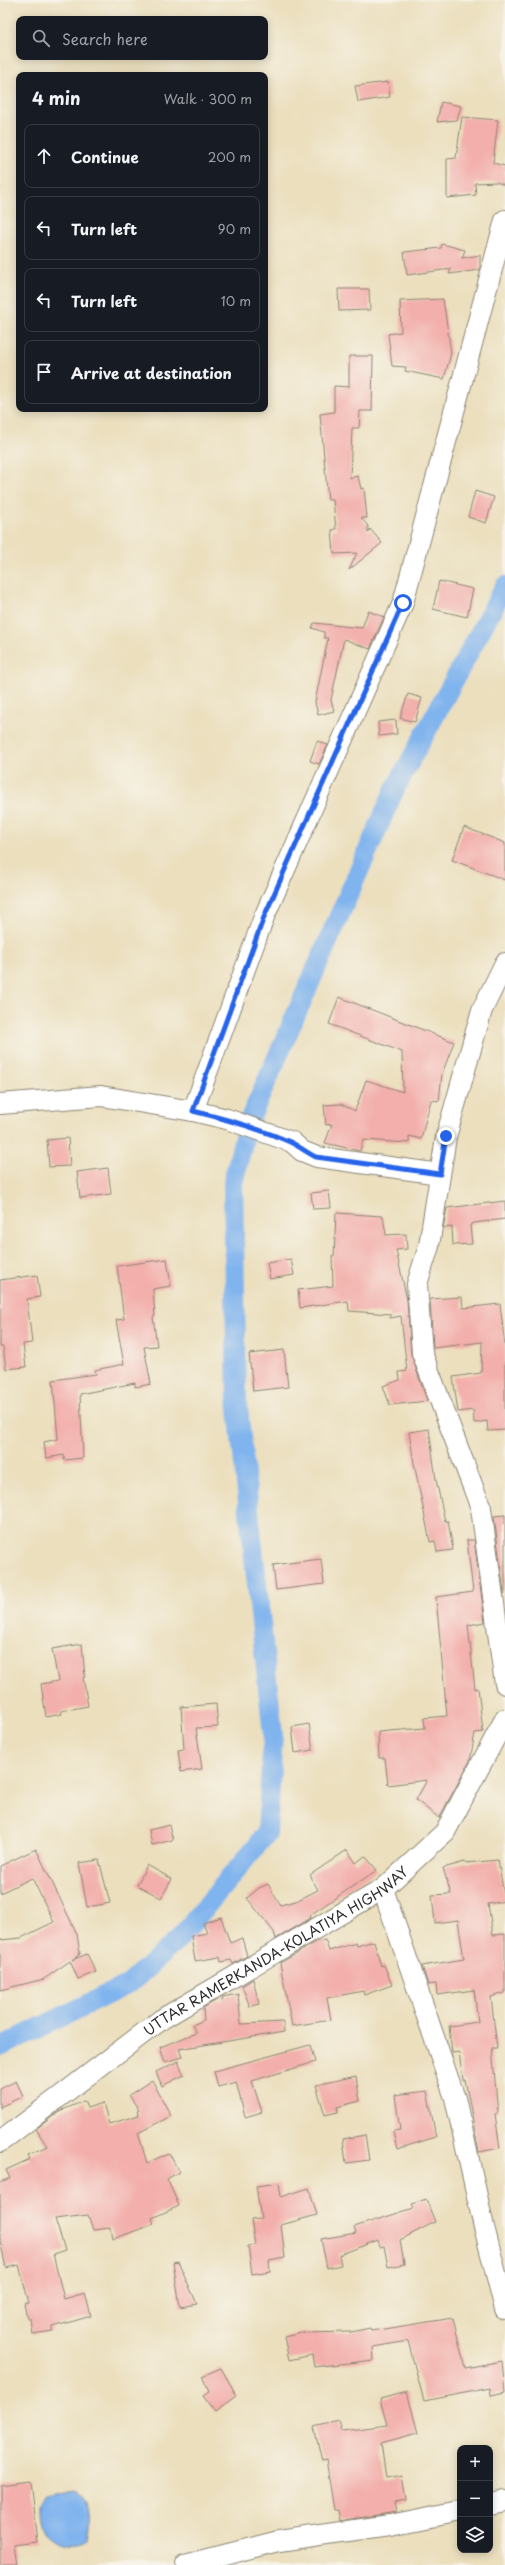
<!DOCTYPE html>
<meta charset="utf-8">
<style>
:root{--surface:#171b24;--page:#20242c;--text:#f1f3f6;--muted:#9ea1a6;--line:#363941}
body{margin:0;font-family:"Playpen Sans",sans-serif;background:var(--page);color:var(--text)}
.controls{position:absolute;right:12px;bottom:12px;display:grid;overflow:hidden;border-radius:8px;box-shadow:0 2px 10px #0003}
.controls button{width:36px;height:36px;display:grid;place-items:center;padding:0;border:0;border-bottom:1px solid var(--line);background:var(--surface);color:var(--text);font:20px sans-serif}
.stop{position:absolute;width:12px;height:12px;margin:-9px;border:3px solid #2563eb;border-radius:50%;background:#fff}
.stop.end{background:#2563eb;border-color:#fff;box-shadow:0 1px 4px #0008}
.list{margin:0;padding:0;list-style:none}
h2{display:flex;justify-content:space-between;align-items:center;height:52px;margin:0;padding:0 16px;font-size:17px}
h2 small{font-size:13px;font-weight:400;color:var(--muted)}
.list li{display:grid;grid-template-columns:26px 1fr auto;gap:12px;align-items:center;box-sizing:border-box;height:64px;margin:0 8px 8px;padding:0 8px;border:1px solid var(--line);border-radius:8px}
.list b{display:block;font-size:15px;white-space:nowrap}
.list em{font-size:13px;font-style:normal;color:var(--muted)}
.icon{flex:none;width:22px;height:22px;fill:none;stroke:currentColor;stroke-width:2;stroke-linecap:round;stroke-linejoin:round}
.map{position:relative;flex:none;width:505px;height:2565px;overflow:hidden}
.search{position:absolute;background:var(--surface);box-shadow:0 2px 10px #0003;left:16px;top:16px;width:252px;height:44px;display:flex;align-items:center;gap:10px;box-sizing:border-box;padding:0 14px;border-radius:8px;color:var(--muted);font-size:15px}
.panel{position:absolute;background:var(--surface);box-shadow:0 2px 10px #0003;left:16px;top:72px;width:252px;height:340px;border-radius:8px}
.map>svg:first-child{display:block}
.water{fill:#80b4ee;stroke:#56708c}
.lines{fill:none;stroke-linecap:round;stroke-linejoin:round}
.canal{stroke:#80b4ee;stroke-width:20}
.building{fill:#f3afab}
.minor-casing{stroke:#8b8574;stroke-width:22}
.minor{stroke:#fff;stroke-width:20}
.route{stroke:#2563eb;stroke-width:5}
.labels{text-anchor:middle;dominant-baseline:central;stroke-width:3;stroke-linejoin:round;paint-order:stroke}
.street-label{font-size:14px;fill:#2b2b2b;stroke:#f7f3e8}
</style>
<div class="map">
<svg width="505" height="2565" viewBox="0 0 505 2565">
<rect width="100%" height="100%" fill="#f7f3e8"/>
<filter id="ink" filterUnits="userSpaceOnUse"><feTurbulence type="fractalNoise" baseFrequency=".025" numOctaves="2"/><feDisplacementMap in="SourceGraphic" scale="8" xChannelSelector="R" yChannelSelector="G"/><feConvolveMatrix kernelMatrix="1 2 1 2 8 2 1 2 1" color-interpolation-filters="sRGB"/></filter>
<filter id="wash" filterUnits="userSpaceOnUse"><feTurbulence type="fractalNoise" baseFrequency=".012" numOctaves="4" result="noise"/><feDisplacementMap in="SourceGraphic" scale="16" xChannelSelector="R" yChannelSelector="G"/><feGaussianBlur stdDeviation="0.9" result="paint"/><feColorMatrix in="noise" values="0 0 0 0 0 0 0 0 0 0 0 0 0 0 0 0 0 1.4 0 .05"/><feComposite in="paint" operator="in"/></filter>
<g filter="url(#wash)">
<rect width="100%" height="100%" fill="#ebdfbe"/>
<path class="water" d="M74,2491c18,8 17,32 13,49 -13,9 -32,3 -42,-10 -5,-7 -5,-17 -5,-25l6,-8z"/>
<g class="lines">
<path class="canal" d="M0,2047l129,-63 49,-44 89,-107 6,-98 -36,-336 -4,-216 14,-57 147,-335 111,-205"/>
</g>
<g id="blocks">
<path class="building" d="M388,82l2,15 -32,5 -3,-16z
M441,102l20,4 -4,14 -20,2z
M462,117l36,3 -5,43 12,3v19l-9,-3 -21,1 1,12 -29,3v-39l9,-1z
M442,244l23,6 -3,8 18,-3v15l-31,4 2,-5 -44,6 -3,-23 37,-4z
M338,289h31l1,21 -31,1z
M443,299l8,54 -7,26 -39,-8 1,-4 -14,-1 -4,-32 13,-2 -1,-31z
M349,356h24l-1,55h-12l-1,17h-7l-2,50 8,-2 3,13 3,-1 3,30h-6l7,8v7l2,-4 12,14 -33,27 8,-17 -23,1 -2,-24 4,-1 -3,-29h-5l-8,-86 14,-2v-26l15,1z
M475,491l19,6 -8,26 -18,-6z
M439,581l34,8 -6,28 -34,-8z
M368,611l16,6 -14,32 -26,-10 -13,61 3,11 -16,4 -3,-13 13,-64h-4v-6l-12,-4 2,-5 48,5z
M408,694l14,4 -7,24 -15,-4z
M396,720l1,14 -18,2 -1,-14z
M317,741l11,4 -9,19 -9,-3z
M464,827l41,16v37l-53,-20z
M339,997l115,45 -12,32 -3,27 -8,-1 -10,39 -12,-3v7l-46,-3 -3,11 -35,-8 7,-19 -6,1 -2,-20 17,-1 14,7 11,-31 37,12 -1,-40 -73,-28z
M68,1138l2,28 -21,1 -2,-27z
M108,1168l3,26 -31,4 -3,-26z
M329,1191l2,17 -18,1 -2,-16z
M505,1201v18l-31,4 -4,2 2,19 -19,1 -1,-18 -9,1 4,-20z
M336,1213l47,3 3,19 20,-1 1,15 -11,1 11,50 4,54 16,47 -37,4 -7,-19 17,-6 -1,-8 8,-1 -6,-55 -11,2v-4l-41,-3 -1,-10 -48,7 -2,-18 35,-4 -1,-30h2z
M167,1259l4,27 -18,3 2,27 -2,1 4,29 -13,1 7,37 -16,3v-4l-55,11 3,64 -19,2v-5l-18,3 -2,-16 14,-3 -5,-59 43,-6 -1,-4 29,-6 -8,-44 8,-1 -7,-53z
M291,1259l3,16 -24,4 -3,-16z
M37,1275l3,22 -13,2 5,44 -9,1 3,23 -20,2 -3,-22h-3v-67z
M462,1297l1,11 37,-4 5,42v84l-17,1 -1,-10 -13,2 -1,-13 -15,2 -5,-35 28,-4 1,-31 -49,6 -3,-49z
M284,1350l4,37 -35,4 -4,-37z
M429,1429l7,51 9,41h3l5,29 -16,2 -2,-11 -5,1 -16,-79 -5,-31z
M505,1515v78l-1,1 -10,-78z
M467,1540h7l11,82 -17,3 7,64 3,-1 5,44 -8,1 -5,28 -31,57 -23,-18 11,-20 -39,5 -3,-27h-6l-1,-26 47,-4 -1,-10 23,-2 -11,-119 37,-5z
M321,1559l3,25 -48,6 -3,-25z
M82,1644l3,33h-2l5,29 -27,5 1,3 -16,3 -5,-33 17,-3 -6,-32z
M216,1704l2,23 -22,1 6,41 -21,3 -3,-22 6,-1 -3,-42z
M309,1724l4,26 -18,3 -3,-26z
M169,1825l4,15 -21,5 -3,-15z
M36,1849l41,85 3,20 -8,6 15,-6 9,18 -18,7 -8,-18 -26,18 -44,11v-50l21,-2 33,-16 -22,-44 -32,15v-27z
M347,1850l9,13 9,-7 12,14 -67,45 1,3 -35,21 -2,-7 -27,-34 12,-10 9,-4 12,21 16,-4 22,-11 -8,-15z
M99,1860l11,43 -23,4 -8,-44z
M498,1860l7,41 -17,3 5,31 12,-1v59l-14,4 6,51h-5l6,65 -3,1 5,34 -21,4 -14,-72h-2l-4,-28 -7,1 -3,-27 29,-4 -4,-32 -37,5 -1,-11 -8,1 -6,-19 42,-7 -6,-39 -23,3 -3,-28 19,-1 -8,-26 22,-6v1z
M147,1865l25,14 -11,19 -24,-13z
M221,1917l9,26 12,-5 5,18 -14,8 -2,-4 -10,2 -1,-5 -25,4 -4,-25 16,-3 -4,-10z
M325,1940l4,11 27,-8 1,3 17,-5 7,25 3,-1 8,20 -28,10 -1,-4 -36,7 4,22 -39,6 -12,-63 38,-22z
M253,1979l6,25 -9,3 -8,-21z
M238,1994l3,30 42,-2 1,10 -105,17 3,8 -17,5 -5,-15 36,-14 -4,-8 12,-5 -1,-12 12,-7 8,-1 -1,-3z
M310,2045l5,17 -63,19 10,31 -17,5 -9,-35 -18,5 -4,-16z
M178,2061l6,14 -22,11 -6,-14z
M356,2076l4,25 -23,6 1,5 -13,3 -9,-30z
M152,2080l19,36 -33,17 9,30 22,-10 10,19 -12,7 12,27 -27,12 2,6 -41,15 -2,-11 -18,2 -5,-15 -33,4 10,31 -12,4 11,45 21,-6 6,23 -38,11v4l-21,3 -2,-16h-3l-3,-14 5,-1 -10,-38 -13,3 -6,-27v-59l10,-4 -4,-8 24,-11 -2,-4 19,-9 -11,-17 24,-18 24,-10 3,7 16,-5 6,21 30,-9 -2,-4 2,-1 -10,-15z
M16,2081l7,15 -23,11v-18z
M427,2091l9,46 -39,12 -4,-18 7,-1 -5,-35z
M365,2135l4,25 -23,3 -3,-24z
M279,2183l2,14 28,-9 8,27 -36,10 4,33 -16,3 1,10 -18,3 -4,-28 7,-1 -4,-25 10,-1 -5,-33z
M426,2199l9,23 -35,18 4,24 -16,3 -4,-21 -4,1 -2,-7 -39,15 2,10 -14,3 -6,-29 35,-6 -2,-6 60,-19 -2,-4z
M178,2261l19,43 -17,3 -7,-45z
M453,2318l12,50 37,-7 3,31 -14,3 -1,-7 -66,13 -16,-60 -35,6 1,13 -60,7 -2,-12 -23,5 -5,-23 17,-4 50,-1 19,-4 1,3z
M221,2368l16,28 -22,16 -12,-16 6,-4 -7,-16z
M407,2392l11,41 -37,10 5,35 16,-3 4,26 -12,2 2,9 -56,9 -2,-11h-4l-8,-50 -4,1 -8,-34 25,-6 3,10 45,-6 -7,-26z
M30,2481l7,61 -24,3 3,20h-16v-80z"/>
</g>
</g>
<g filter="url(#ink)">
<use href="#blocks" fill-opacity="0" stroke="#8b8574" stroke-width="1"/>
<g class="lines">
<defs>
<g id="minor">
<path d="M505,963l-23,47 -36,127 -17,109 -12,38 5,69 59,155 24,176"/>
<path d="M0,1104l101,-8 92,15 34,8 65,23 10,9 15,6 123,17"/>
<path d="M193,1111l71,-194 139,-314 102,-383"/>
<path d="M383,1889l72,209 29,129 21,82"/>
<path id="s1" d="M0,2142l162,-123 221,-130 62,-57 60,-113"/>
<path d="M490,2504l15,-3"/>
<path d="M185,2565l94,-24 111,-16 70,-14"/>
</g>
</defs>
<use href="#minor" class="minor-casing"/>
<use href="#minor" class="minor"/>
</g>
</g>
<g class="lines" filter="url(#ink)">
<path class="route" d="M403,603l-139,314 -71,194c33,8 66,17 97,31 9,4 17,11 26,15l124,17 6,-38"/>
</g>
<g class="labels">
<g class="street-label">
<text stroke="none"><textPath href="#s1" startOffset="336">UTTAR RAMERKANDA-KOLATIYA HIGHWAY</textPath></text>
</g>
</g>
</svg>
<div class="controls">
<button>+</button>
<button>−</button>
<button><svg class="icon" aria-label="layers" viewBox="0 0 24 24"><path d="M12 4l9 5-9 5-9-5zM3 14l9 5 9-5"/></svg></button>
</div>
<div class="stop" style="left:403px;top:603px"></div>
<div class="stop end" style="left:446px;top:1136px"></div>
<div class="search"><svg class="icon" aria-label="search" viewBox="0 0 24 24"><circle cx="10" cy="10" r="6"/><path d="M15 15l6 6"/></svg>Search here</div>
<section class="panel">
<h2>4 min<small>Walk · 300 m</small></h2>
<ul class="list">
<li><svg class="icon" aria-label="ahead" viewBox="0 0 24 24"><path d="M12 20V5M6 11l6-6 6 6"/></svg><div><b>Continue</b></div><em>200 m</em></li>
<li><svg class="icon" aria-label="left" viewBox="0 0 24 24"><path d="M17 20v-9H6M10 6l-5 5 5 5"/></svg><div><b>Turn left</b></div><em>90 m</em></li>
<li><svg class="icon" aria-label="left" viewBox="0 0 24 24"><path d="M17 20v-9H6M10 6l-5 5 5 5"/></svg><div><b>Turn left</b></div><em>10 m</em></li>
<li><svg class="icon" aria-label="arrive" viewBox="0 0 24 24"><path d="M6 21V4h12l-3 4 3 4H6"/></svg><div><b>Arrive at destination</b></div></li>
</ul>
</section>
</div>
